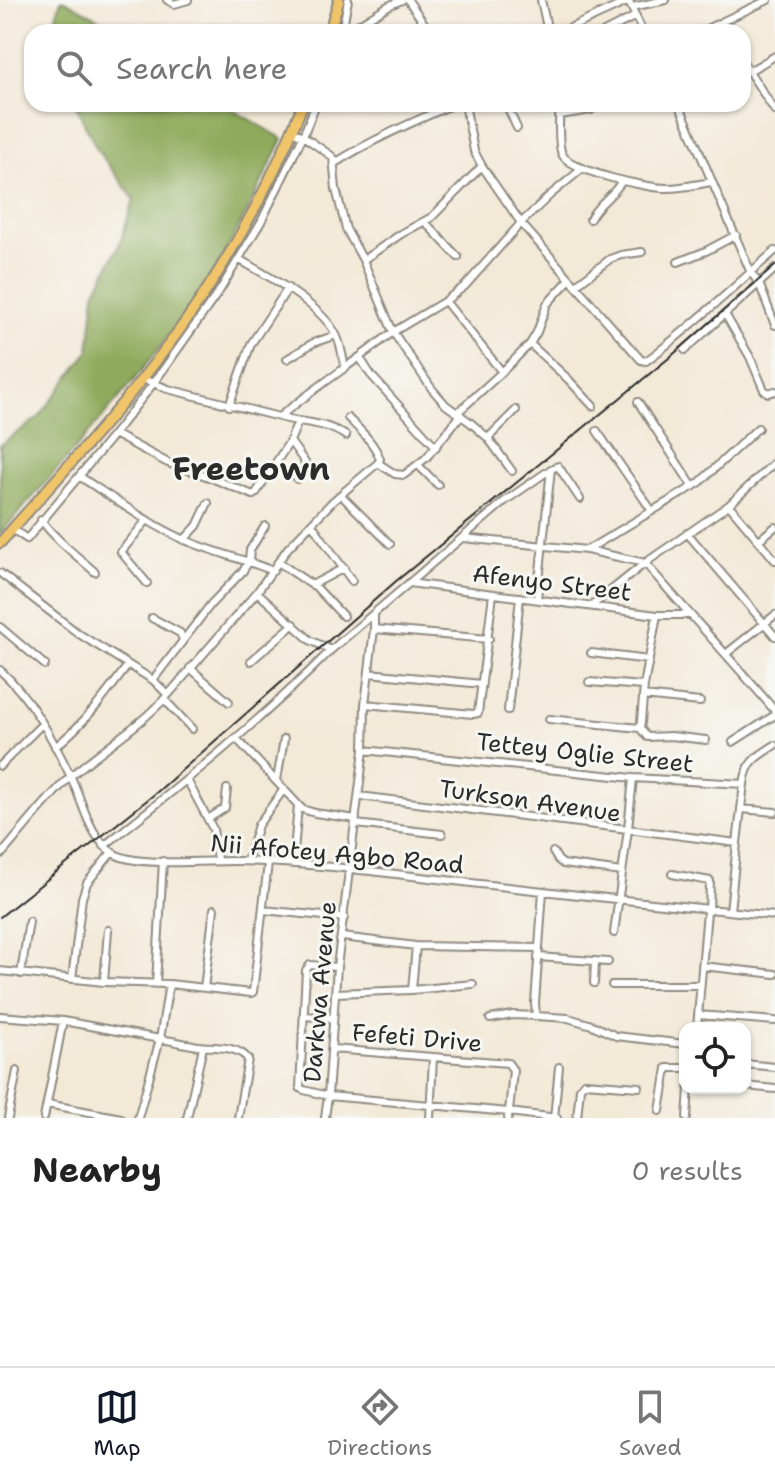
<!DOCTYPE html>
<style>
:root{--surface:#fff;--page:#f2f2f2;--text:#222;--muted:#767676;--line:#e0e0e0;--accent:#111827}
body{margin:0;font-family:"Shantell Sans",sans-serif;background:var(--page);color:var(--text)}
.controls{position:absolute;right:24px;bottom:24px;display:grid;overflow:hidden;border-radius:16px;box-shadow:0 2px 6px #0004}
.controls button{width:72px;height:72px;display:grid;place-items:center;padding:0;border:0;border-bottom:2px solid var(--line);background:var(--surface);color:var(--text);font:40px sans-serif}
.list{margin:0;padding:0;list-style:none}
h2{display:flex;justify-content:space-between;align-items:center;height:104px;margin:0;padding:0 32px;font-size:34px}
h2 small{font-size:26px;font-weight:400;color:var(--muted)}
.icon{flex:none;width:44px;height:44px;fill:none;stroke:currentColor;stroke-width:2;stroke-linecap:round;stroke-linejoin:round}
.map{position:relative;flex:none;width:775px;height:1118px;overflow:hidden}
.search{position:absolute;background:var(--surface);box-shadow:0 2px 6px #0004;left:24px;right:24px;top:24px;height:88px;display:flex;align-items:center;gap:20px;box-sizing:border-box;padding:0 28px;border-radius:24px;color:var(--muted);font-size:30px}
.sheet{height:248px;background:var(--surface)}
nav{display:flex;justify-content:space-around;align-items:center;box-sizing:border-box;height:112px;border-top:2px solid var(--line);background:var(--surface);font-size:22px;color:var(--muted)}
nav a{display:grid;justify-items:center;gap:4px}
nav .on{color:var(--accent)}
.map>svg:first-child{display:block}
.forest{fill:#8faa5c;stroke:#5d6a44;stroke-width:2}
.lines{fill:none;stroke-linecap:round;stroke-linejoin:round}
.minor-casing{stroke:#8f8a81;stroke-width:10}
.highway-casing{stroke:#8f8a81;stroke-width:13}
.minor{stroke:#fff;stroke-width:6}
.highway{stroke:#f0c469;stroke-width:9}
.rail{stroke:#2b2b2b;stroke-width:2}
.labels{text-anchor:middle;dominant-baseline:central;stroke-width:6;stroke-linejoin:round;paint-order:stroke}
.street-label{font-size:24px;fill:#2b2b2b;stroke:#f6f6f2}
.district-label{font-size:32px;font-weight:bold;fill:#2b2b2b;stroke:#f6f6f2}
</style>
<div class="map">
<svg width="775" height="1118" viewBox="0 0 775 1118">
<rect width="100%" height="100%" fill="#f6f6f2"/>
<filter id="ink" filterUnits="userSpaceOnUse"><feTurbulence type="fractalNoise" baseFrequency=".0125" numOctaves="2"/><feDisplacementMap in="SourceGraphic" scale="16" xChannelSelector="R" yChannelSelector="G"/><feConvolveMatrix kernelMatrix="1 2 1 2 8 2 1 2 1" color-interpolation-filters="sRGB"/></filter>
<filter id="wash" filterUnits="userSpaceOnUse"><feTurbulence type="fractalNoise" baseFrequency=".006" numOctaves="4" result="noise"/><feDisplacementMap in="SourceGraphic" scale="32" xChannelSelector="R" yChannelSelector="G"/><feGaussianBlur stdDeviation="1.8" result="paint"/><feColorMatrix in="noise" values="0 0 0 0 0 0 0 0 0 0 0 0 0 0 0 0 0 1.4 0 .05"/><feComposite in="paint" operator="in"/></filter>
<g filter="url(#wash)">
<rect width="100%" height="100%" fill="#f3e9d7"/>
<path class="forest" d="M61,0h4l57,32h-71z
M75,104h148l60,35c-26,52 -51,107 -84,155 -59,86 -131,162 -199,240v-89l38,-27 51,-67 6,-58 25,-50 14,-44 -36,-48z"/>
</g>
<g filter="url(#ink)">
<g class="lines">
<defs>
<path id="minor" d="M167,0l7,4 14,-4
M408,0l22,32
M541,0l7,32
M628,0l15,32
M632,7l34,-7
M342,32l6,-32
M346,32l42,-26 14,-6
M561,32l68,-31
M604,32l32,-16
M700,32l68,-32
M743,62l32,49
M749,71l26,-15
M465,104l9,47 8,15 39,57 28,-27 34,-28
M506,104l11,24
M559,104c1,13 -2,39 3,50 7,17 88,35 106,34 15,0 30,-4 44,-6
M679,104l72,169 8,10 16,42
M560,115l31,-5 6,-6
M292,131l11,5 30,21 3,32 10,40 17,31 30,72 52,-31 20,-15 56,-63 120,137 5,1c46,-34 86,-73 129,-110
M335,163c38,-24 78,-41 119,-59
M590,219c7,-15 23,-23 32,-38
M425,222l33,35
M240,260c29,16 77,43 94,71 7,10 8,25 11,36
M363,260l38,-26 31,-17 50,-51
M678,262l28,-11 30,-16
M576,285l34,-26 11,-4 21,-3
M445,301l57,71 -45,41
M725,314l25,43 14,33 4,3 7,-2
M530,344l38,35 25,27
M685,350l90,-81
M360,358l11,17 65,72
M287,359l26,-16 23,-8
M502,372l28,-28 7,-12 10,-28 23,-25
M143,379l25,10 111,28
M638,402l55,85
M229,406l22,-62 37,-56
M348,418c12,12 26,24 32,41l-2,4
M597,431l55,80
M114,434l54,29 41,14 44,18 3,-2 34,-52 8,-19
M346,436c-22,-15 -42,-12 -67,-19 37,-30 77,-56 114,-85l39,57 14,16 25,18 17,15 24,33
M488,438l28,-28
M290,441l16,23 -9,15
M419,466l19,19
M79,476c34,22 68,47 106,64 28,12 59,19 88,31
M341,495l49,49
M729,505l46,55
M41,520c16,21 35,35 54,52
M312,524l40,57
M12,529l15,10 87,-105 39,-50 67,-94 41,-68 42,-86 13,-32
M687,533l88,103
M463,538l124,12 58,13
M184,540l13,-14 11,-23
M759,540l16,-13
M587,550l112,-67 59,-55
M278,562l34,23 32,-17
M645,563c43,50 88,98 130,148
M0,573l79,61 74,46 15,15c-29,32 -65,53 -97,81 -26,24 -48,54 -71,80
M147,583l-26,-31 26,-32
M409,583l248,32h33
M314,585l29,31
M257,592l53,48 21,10
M537,599l14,-130
M593,605l52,-42 84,-58 46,-43
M657,615l-13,71 -3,36 -1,6 7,9 24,-1 35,4
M152,618l28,15 3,7
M0,627l45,38
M374,629l115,10
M591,653l58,7
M727,653l48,-38
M251,661l43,-37
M190,668l39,34
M0,670c31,28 52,68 70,105 13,26 18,61 43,78 23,15 97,7 126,8 81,2 161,14 241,23 98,11 197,22 295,32
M369,673l113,11
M153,680l58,-76 32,-33 6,-10 1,-11 15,-24
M589,682l55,4
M168,695l89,-103 31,-44 45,-47 45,-38 17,11 9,1 22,-17 35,-43
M643,696l57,6
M164,699l28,30
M365,704l108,10 5,-1 15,-119
M508,710l12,-113
M549,719l91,9
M236,738l66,71 13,4 41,6
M733,742l42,-27
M55,747c29,-23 51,-52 73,-82
M364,750l269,28 111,6 -7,59
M0,766l42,-42
M633,778l-5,51 109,14 -7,68
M187,780l26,49 4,31
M277,780l7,-41
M744,784c3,-23 12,-27 31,-39
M359,796l269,33 -14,104
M741,809l34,3
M208,819l17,-11 2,-19
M356,824l86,10
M104,846c78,-62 157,-125 227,-196l174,-149 46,-32 7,-3 22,33
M553,852l5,8 5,4 59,8
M247,861l11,-36 26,-36
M293,864l5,-59
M672,874l38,7 -1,30
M543,891l-8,112 1,13 32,2 24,7 24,11 69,8
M263,910l81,8
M342,937l74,9 123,2
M538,957l70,5
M702,966l73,8
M0,971l104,11 65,2 -9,55c13,2 26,5 39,7 16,2 38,-1 49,13l-10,59
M21,974l8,-53
M72,979l10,-81 5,-15 25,-31
M104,982l4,-52
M594,983l1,-22
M156,984l7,-123
M169,984l82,9 2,-1 15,-129
M612,985h88
M204,988l10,-79
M412,990l4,-44
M335,993l77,-3 61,-6
M698,1015l77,6
M0,1016l63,5 -19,97
M304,1016l29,2
M490,1019l23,-4 23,1
M63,1021l97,18 -22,79
M697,1028l10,-117
M332,1049l176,14 5,7 -4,42 -181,-16 -24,-6 -4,-2 6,-118 4,-5 27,2
M745,1064l30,3
M745,1086l30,3
M47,1104l74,14
M660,1111l7,-43h18
M8,1118l9,-47
M187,1118l16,-71
M325,1118l3,-22 9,-129 27,-217 1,-46 9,-75v-16
M430,1118l3,-61
M508,1118l1,-6 48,6
M554,1118l5,-51
M577,1118l3,-30 4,-5 55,4
M687,1118l2,-30"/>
<path id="highway" d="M329,32l10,-32
M0,543c72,-82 149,-163 208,-255 37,-57 70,-121 95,-184"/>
</defs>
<use href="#minor" class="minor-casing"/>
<use href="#highway" class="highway-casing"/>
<use href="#minor" class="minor"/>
<use href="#highway" class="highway"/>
<path class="rail" d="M0,917l156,-124 239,-211 274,-224 106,-92"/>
</g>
</g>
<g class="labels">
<g class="street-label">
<text transform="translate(552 583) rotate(7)">Afenyo Street</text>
<text transform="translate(585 753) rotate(6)">Tettey Oglie Street</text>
<text transform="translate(530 801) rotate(8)">Turkson Avenue</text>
<text transform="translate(337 854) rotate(5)">Nii Afotey Agbo Road</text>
<text transform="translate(320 992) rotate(-85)">Darkwa Avenue</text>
<text transform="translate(417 1038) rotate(5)">Fefeti Drive</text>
</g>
<g class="district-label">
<text x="251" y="468">Freetown</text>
</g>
</g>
</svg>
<div class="controls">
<button><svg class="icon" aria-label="locate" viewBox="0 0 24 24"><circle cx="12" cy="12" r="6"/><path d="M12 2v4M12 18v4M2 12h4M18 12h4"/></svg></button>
</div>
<div class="search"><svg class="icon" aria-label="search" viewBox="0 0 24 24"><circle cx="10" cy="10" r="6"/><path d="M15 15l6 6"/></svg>Search here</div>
</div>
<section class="sheet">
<h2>Nearby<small>0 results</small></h2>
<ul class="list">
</ul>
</section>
<nav>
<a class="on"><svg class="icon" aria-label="map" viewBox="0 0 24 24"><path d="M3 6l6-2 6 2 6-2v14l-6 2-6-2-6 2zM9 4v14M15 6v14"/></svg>Map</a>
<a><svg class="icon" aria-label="directions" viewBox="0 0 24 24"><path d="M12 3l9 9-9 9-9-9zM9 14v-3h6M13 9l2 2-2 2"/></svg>Directions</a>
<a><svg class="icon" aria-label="saved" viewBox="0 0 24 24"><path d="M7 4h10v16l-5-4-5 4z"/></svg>Saved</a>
</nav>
